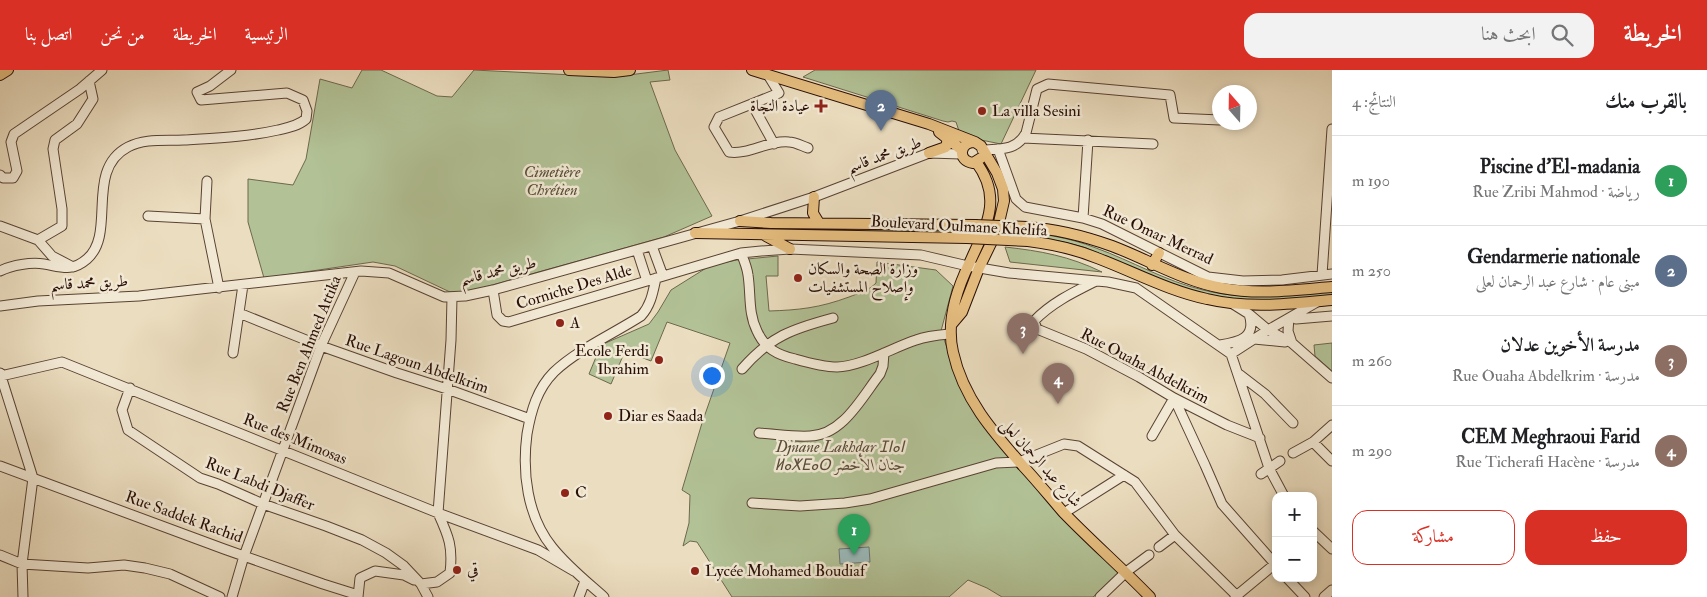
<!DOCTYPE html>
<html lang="ar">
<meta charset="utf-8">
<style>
:root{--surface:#fff;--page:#f2f2f2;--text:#202124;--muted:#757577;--line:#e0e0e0;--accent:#d93025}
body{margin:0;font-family:"IM FELL Double Pica",Amiri,"Noto Sans Tifinagh",serif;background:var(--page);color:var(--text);direction:rtl}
.controls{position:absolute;right:15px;bottom:15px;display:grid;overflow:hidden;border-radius:10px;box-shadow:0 2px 8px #0003}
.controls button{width:45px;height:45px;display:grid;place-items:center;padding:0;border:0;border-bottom:1px solid var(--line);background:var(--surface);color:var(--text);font:25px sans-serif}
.compass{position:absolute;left:1212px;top:15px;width:45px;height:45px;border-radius:50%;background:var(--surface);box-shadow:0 2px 8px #0003;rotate:340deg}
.you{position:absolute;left:711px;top:305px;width:18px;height:18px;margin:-12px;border:4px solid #fff;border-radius:50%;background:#1a73e8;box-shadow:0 0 0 8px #1a73e833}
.badge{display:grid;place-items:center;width:32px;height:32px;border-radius:50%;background:var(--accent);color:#fff;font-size:16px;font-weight:700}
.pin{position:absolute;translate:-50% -41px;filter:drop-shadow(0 1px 2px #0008)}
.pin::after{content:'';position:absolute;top:26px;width:18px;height:15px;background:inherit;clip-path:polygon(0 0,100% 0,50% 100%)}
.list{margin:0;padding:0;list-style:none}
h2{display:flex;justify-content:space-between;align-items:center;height:65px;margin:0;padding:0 20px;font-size:21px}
h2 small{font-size:16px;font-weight:400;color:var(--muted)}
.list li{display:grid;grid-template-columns:32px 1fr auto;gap:15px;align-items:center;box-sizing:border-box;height:90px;padding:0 20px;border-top:1px solid var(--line)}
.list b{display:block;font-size:19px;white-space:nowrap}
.list p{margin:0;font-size:16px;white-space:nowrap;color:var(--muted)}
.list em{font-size:16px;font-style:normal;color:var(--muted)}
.actions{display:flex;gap:10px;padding:15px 20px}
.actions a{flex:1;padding:11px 0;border:1px solid var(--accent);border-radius:15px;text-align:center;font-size:18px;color:var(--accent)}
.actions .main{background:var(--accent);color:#fff}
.icon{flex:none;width:28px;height:28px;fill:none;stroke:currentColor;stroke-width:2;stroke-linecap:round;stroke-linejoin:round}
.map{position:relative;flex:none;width:1332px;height:527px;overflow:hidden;direction:ltr}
header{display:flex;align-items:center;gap:30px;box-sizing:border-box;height:70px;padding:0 25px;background:var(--accent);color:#fff}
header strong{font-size:24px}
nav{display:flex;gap:28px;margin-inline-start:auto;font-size:18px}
.search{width:350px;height:45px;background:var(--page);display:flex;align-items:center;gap:12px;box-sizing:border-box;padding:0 18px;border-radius:15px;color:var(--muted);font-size:19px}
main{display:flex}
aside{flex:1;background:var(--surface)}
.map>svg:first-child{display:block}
.green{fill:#b2c296;stroke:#6d684e}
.water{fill:#9ababa;stroke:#6c7572}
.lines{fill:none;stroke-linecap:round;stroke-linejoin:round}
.minor-casing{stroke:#594234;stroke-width:11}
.major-casing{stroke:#280e06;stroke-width:12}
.minor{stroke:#f2e9d5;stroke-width:9}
.major{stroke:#e6be80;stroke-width:10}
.major-bridge-casing{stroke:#280e06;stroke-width:12;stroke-linecap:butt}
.major-bridge{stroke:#e6be80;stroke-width:10}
.poi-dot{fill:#8f2418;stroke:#f2e9d5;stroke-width:2}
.labels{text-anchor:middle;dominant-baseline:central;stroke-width:5;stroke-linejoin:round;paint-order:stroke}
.poi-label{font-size:16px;fill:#280e06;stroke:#f2e9d5;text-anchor:start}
.street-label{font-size:16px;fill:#280e06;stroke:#f2e9d5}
.park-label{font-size:16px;font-style:italic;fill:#584d38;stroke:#f2e9d5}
</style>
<header>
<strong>الخريطة</strong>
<div class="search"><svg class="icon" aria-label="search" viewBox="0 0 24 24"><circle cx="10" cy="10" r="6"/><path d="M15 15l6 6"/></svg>ابحث هنا</div>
<nav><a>الرئيسية</a><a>الخريطة</a><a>من نحن</a><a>اتصل بنا</a></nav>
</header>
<main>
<aside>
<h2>بالقرب منك<small>النتائج: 4</small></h2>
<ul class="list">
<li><span class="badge" style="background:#2e9e5b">1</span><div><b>Piscine d'El-madania</b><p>رياضة · Rue Zribi Mahmod</p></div><em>190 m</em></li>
<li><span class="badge" style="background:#5c6f8a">2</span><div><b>Gendarmerie nationale</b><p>مبنى عام · شارع عبد الرحمان لعلى</p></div><em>250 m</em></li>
<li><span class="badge" style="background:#8d6e63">3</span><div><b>مدرسة الأخوين عدلان</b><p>مدرسة · Rue Ouaha Abdelkrim</p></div><em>260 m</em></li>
<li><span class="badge" style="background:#8d6e63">4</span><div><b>CEM Meghraoui Farid</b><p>مدرسة · Rue Ticherafi Hacène</p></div><em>290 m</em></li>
</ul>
<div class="actions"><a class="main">حفظ</a><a>مشاركة</a></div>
</aside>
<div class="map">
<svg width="1332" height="527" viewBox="0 0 1332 527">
<rect width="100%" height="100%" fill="#ebddbf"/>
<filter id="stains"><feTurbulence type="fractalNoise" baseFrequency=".004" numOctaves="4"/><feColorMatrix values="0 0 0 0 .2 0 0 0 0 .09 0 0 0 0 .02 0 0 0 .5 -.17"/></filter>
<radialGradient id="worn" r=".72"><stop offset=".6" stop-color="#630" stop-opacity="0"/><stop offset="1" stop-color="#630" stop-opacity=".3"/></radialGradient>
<path class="green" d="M362,0h19l56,26 15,1 22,-27 139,7 55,-7 2,10 -20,2 25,68 37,66 -48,21 -193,54 -21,1 -55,-26 -22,-4 -109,16 -16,-56v-43l45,6 13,-26 14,-80 32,9z
M815,0h221l-35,74 -25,-5 -17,-8 -3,-9 -4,-1 -4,1 -5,-1 -140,-44z
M809,157l161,4v4l-213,-5v-2z
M1010,161c30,2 58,6 86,17 36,13 69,33 107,42 42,11 86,4 129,2v4c-51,4 -102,10 -151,-7 -33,-12 -63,-29 -95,-41 -25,-8 -50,-11 -76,-12z
M1005,177c36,4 64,9 97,25l-92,-10z
M778,186v20h-12l3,35c30,-1 50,-3 80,-14 10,-4 19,-6 27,-14l1,-21 59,8 17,16 -12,45 18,50 22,40 140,150 -28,26h-91l-15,-9 -19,-8 -19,17h-217l-35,-55 -7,-1 -7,5 6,-23 1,-28 -8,-5 20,-67 28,-80 -63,-21 -16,39 -26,-10 -14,33 -22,-10 12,-29 48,-21 9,-12 13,-22 40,-25 26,-5z
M1332,273v28l-17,-15 -1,-11z"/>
<path class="water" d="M869,477l1,15 -30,2 -1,-15z"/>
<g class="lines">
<defs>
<path id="minor" d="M768,5l11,18 -60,24 -5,10 15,25c20,3 39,-12 60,-10 6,0 13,4 19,6
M752,34l22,40
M1023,68l130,6
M998,79l18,50 9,8 58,11 19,6 106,53 35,4 39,-1 50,-6
M982,80c19,-1 34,1 44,-17l11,-44 11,-5 122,11 4,23 46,2
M0,105l3,3h10l4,-7 -6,-29 3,-8 66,-45 22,-19
M207,111l-2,38 14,69
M148,146l57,3
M1083,148l5,-78
M0,156l38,14 14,16 21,11
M38,170l24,-14v-17l-9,-60 2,-9 22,-16 16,-25 -4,-18
M652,176l11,30
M637,180l10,31
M741,183c3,7 6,14 7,22 3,19 0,38 9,56 8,18 21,24 38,28 14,4 28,8 42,8 23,0 57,-20 79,-27 11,-4 23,-5 34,-6
M0,201c12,-6 31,-9 44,-7 18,3 28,8 43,-5 30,-26 -3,-89 41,-112 17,-9 37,-6 56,-7 32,-2 63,-3 94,-10 9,-2 20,-4 28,-11l1,-8 -4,-11 -16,-7 -86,7 -4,-8 13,-6 21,-16
M1322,205l10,-146
M1096,211c-22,11 -45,22 -62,40l3,8 49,20 53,28 35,21 53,27 33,13
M493,220l4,25 6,6 6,1 232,-69 20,-2 29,-2 131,6 47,11 41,7 99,9 28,6 95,66 38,114 15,28
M1233,234l16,10 19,16 24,13 40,35
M0,236l38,-5 101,-5 222,-25 28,2 55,24 21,-1 28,-6 247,-69 74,-24 115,-44 32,1
M239,243l82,33 76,27 50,16 83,30
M1289,248l-1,13 4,12
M1296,249l36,-3
M1254,269l31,3
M1220,275c19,-3 37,-7 29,-31
M233,283l10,-68
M1231,284l37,-24 49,-28
M742,299c29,-33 50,-40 91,-51
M0,303l33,105 -11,86 1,33
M1239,304l26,20 28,29
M1,306l61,-14 376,151 100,37 36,21
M130,318l-8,22 6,20 72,48 18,6 45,20 63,22 36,14 24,13 18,13 17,18
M1174,328l31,67 17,39 54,61
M759,363c17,1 34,4 51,3 33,-1 52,-39 70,-62l3,-8 1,-13
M1152,366l22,-38
M1313,372l19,19
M1293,383l20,-11 19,-17
M0,396l224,83 99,35 35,11
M1261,404l19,-13
M752,433l48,3 45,-3 25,-4 126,-36 23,-1 45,-18 14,2 57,36 40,53 63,62
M1064,443l60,-38
M1313,461l19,18
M1159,477l16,-12
M0,485l22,9 66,4 36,-3 21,3 25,6 50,23
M1287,508l18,19
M232,527l12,-41 77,-210 34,-74
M358,527l2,-19 15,-7 29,4 10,5
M428,527l-7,-13 16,-2 13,-9c3,-26 -1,-36 -12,-60l13,-173 1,-43
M579,527l6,-16
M604,527c-18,-16 -37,-31 -52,-50 -25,-31 -30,-75 -25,-113 4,-23 10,-45 27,-62 23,-22 59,-38 87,-56 10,-11 12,-24 15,-38
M1100,527l26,-25 23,-17
M1235,527l41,-34
M1324,527l8,-7"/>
<path id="major" d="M569,0l45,2 16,-2
M752,0l177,54 46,18 6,4 16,27 6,16 1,12 -7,30 -18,37 -17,44 -11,13
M0,5l8,-5
M939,62l23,18
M975,72c-16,0 -18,19 -2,21l8,-5
M929,83l17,-6 2,-9
M976,92c28,37 9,66 -7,102 -13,27 -23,58 -16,88 10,46 40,80 70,114 14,15 27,31 40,46 28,29 59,56 87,85
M814,127l-1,16 6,10
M740,151l31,2 204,2
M1027,157c30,2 57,9 85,19 37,14 71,35 110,42 36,7 74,2 110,-1
M695,163l272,5
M766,166l24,13
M1028,171c24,3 47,8 69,17 37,14 72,33 110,41 42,10 83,5 125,1
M1152,195l7,-12"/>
</defs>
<use href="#minor" class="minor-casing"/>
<use href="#major" class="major-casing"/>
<use href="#minor" class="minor"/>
<use href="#major" class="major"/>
<defs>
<path id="major-bridge" d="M975,155l52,2
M967,168l61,3"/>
</defs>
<use href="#major-bridge" class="major-bridge-casing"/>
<use href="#major-bridge" class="major-bridge"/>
</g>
<g class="poi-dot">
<path d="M818.5 28.5h5v5h5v5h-5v5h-5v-5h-5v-5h5z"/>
<circle cx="982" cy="41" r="5"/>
<circle cx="798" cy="208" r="5"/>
<circle cx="560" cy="253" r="5"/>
<circle cx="659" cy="290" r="5"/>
<circle cx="608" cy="346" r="5"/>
<circle cx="565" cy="423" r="5"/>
<circle cx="457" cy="500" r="5"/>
<circle cx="695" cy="501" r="5"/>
</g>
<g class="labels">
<g class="poi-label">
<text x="810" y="36" text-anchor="end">عيادة النجاة</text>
<text x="992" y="41">La villa Sesini</text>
<text x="808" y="199">وزارة الصحة والسكان<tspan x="808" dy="18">وإصلاح المستشفيات</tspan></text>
<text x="570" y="253">A</text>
<text x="649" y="281" text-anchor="end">Ecole Ferdi<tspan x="649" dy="18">Ibrahim</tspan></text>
<text x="618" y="346">Diar es Saada</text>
<text x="575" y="423">C</text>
<text x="467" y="500">قي</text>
<text x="705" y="501">Lycée Mohamed Boudiaf</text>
</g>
<g class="street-label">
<text transform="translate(884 85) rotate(-20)">طريق محمد قاسم</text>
<text transform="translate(959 156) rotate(3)">Boulevard Oulmane Khelifa</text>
<text transform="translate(1158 165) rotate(25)">Rue Omar Merrad</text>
<text transform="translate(498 201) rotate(-13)">طريق محمد قاسم</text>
<text transform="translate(89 213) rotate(-3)">طريق محمد قاسم</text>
<text transform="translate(574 217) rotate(-17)">Corniche Des Alde</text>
<text transform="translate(309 274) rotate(-68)">Rue Ben Ahmed Attika</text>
<text transform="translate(417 294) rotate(19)">Rue Lagoun Abdelkrim</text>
<text transform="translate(1145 296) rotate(28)">Rue Ouaha Abdelkrim</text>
<text transform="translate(295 369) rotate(22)">Rue des Mimosas</text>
<text transform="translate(1041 393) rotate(48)">شارع عبد الرحمان لعلى</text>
<text transform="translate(260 414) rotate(22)">Rue Labdi Djaffer</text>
<text transform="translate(184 447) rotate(20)">Rue Saddek Rachid</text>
</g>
<g class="park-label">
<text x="552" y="102">Cimetière<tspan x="552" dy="18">Chrétien</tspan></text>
<text x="840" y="377">Djnane Lakhdar ⵊⵏⴰⵏ<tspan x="840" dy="18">ⵍⴰⵅⴹⴰⵔ جنان الأخضر</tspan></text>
</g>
</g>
<rect width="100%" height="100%" filter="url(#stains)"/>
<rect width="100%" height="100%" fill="url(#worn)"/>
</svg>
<div class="controls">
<button>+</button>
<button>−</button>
</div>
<svg class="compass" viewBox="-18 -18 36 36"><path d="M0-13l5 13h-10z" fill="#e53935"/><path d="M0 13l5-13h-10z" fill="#757577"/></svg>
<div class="you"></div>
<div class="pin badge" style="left:854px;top:485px;background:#2e9e5b">1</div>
<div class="pin badge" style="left:881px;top:61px;background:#5c6f8a">2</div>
<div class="pin badge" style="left:1023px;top:284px;background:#8d6e63">3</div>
<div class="pin badge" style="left:1058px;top:334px;background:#8d6e63">4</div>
</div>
</main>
